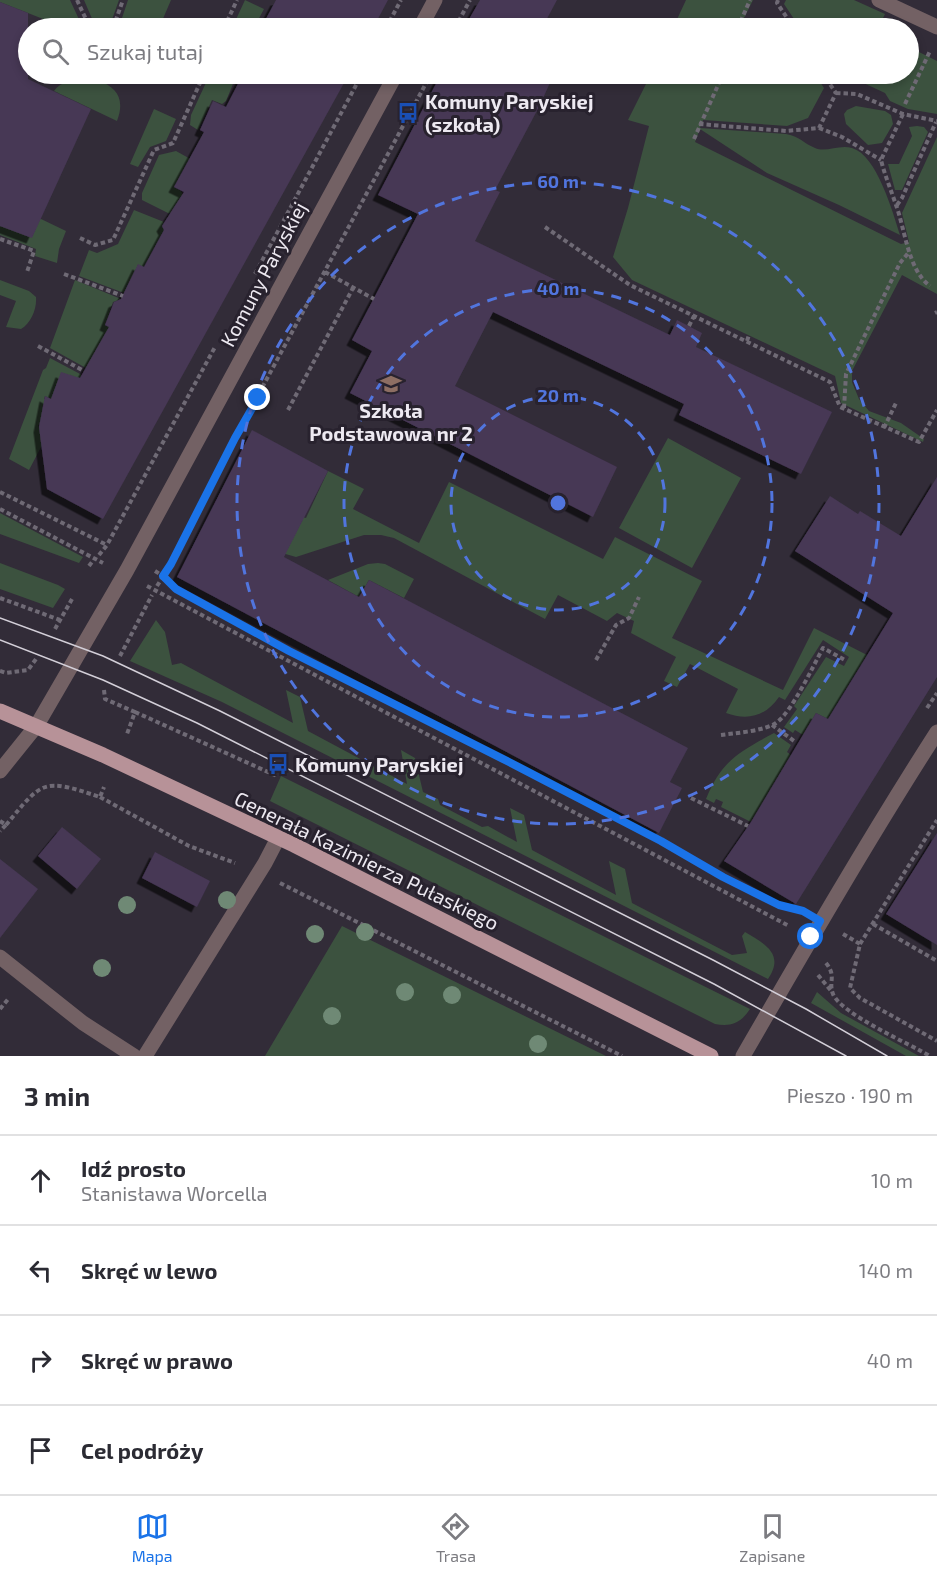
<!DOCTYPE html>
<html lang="pl">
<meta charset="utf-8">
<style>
:root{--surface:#fff;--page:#f7f7f7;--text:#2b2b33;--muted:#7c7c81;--line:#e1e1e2;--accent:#1a73e8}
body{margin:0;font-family:"Exo 2",sans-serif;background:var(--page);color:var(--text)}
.stop{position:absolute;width:18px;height:18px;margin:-14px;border:4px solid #1a73e8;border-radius:50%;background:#fff}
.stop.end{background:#1a73e8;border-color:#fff;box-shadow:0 2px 6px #0008}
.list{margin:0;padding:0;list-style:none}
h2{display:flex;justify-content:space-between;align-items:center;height:78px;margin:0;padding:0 24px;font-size:26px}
h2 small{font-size:20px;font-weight:400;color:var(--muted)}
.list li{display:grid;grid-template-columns:39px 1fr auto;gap:18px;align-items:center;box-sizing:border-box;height:90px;padding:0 24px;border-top:2px solid var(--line)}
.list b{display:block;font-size:22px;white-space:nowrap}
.list p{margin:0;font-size:20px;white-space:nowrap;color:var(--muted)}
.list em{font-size:20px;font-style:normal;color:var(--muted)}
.icon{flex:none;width:33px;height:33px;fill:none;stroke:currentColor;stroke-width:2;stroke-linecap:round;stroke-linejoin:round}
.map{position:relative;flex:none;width:937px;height:1056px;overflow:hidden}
.search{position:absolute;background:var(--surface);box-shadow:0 3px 9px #0003;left:18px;right:18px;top:18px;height:66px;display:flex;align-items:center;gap:15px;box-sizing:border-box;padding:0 21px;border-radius:33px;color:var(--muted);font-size:22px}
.sheet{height:438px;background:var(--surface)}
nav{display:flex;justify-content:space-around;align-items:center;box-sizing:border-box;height:84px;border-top:2px solid var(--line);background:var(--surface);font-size:16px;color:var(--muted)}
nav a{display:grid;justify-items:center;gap:3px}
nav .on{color:var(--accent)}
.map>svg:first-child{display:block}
.green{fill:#3c523f}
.building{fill:#463754;filter:url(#shadow)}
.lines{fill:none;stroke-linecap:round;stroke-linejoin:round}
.path{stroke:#6f6a75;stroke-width:4;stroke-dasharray:4.5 3;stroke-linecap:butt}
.minor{stroke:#736164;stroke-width:15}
.major{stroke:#b79298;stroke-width:15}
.tram{stroke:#d3cfd8;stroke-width:1.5}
.tree{fill:#6f8975}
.route{stroke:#1a73e8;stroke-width:8}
.ring{fill:none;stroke:#5175de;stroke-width:3;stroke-dasharray:10 8}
.labels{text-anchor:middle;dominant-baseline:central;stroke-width:6;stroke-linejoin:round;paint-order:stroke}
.poi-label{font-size:20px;font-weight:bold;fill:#ede9f1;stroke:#28222e;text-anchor:start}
.street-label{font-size:20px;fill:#ede9f1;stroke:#28222e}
.centre{fill:#5175de;stroke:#28222e;stroke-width:3}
.ring-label{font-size:18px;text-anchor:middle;font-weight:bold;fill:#5175de;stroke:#28222e;stroke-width:6;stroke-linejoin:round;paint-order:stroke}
</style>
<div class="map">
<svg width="937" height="1056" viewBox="0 0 937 1056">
<defs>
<filter id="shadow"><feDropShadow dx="-5.5" dy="5.5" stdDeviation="0" flood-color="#0009"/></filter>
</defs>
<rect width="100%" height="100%" fill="#322c38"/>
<path class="green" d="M0,0h70l13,28h-17l-66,-26z
M84,0h35l-10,28h-13z
M128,0h43l-12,28h-37l-3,-1z
M245,0l19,9 -8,15 6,4h-30z
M686,0h67l-13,26 4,2h-71z
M786,0h68l31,14 -7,14h-78l-16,-24z
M909,47l28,14v53l-29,-5 -18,-8 -5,-8 -28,-13 -13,2 -9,-2 -7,-6h80z
M210,74h27l-11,27 -4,3 -10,-4 -14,30 -8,-5 1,-10z
M651,74h164l9,14 -16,30 -21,8 -84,-6 -3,8 86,6c15,3 17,9 29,14 11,5 24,-4 37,0 25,7 41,65 48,87l-61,-30 -72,-32 -67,-44 -5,13 206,102 8,-2 -7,-29 35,-76v157l-35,-19 -50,96v11l7,17 10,12 32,12 23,16 -1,3 -82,-39 -6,-27 -203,-96 -19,-23 15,-49 21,-82 -21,-6z
M97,80c21,7 28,20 20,41l-63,-30c9,-14 28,-10 43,-11z
M856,106l29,5 6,4 2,9 -11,19 -14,2 -22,-21 -2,-10 3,-4z
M154,109l22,10 -10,22 -16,6 -12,20 -8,-3z
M917,126l7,1 4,5 -26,58h-7l-7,-26h11l13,-28 -3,-9z
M176,151l18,10h-6l-14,26 7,4 2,4 -9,19h-4l-28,-14v-7l17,-38z
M134,210l30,12 -2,3 2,5 -20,37 -6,-2 -14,28 -45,-17 10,-26 8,3 21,-9z
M41,219l25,12 -7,18 -2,14 -22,-7 1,-7 -36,-14v-9z
M0,280l29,11 7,6c1,12 -5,26 -15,32l-15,-2 10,-26 -16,-6z
M75,280l46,19 -8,3 -8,23 4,2 -9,23 -14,18 -36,-20z
M50,358l32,17 -7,13 -24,11 -6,-3 -1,3 6,3 -9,22 -3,1 1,3h12l-22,42 -20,-11 34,-89 3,-2z
M668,438l73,40 -49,90 -73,-40z
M328,471l36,18 -11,20 66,34 30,-61 154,77 12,-22 87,44 -30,57 111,52 31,-62 53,27 -39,64 -12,-6 -13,22 -8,-5 -2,3 -9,-6 13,-18 -3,-3 32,-49 18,9 5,-9 -26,-17 -38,60 -6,-3c-13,19 -31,24 -53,16l12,-24 -48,-25 -13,23 -13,-6 12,-24 -45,-24 3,-12 -17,-8 -10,8 -49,-26 -13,24 -151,-81 -13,-3h-17l-68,22 -14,-4 20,-36 4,1z
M0,513l83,44 -4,6 -79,-29z
M0,563l58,22 7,4 -12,19 -53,-19z
M378,563l7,1 29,15 -10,19 -35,-18 -10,17 -31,-17 40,-16z
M156,620l9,12 7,33 9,-2 112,60 -7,-33 14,7 8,34 99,53 -6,-34 14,8 8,34 15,7 2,6 42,22 6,-1 29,16 -7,-34 14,7 8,35 84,45 -7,-34 16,8 7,34 100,52 15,-2 -5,-17 3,-4c20,12 40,22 23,47l-546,-277 -92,-41z
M774,733l17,12 -4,7 4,3 -40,67 -30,-15 2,-5 -7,-3 -2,4 -8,-4c16,-39 33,-47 68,-66z
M281,776l469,233c-9,14 -19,18 -35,15l-445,-223z
M342,926l264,130h-341z
M817,992l24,21 78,43h-13l-95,-53z"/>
<path class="building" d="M276,0h112l-15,28h-112z
M480,0h77l-15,28h-78z
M0,2l28,11v66l63,30 -59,129 -32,-12z
M243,74h106l-246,445 -56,-30 -8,-62 6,-31 6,3 10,-27 19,6 29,-51 -4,-2 9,-23 7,-3 17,-35 6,3 20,-37 -2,-4 22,-34 -10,-5 30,-55 -4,-2 13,-29 13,6z
M441,74h107l5,2 -13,29 -45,85 5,2 -25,49 195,94 7,-15 25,13 -6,14 136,65 -31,62 -122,-59 5,-11 -191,-92 -38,74 162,81 -24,50 -243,-124 22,-42 -20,-11 66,-126 -40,-19z
M252,430l76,41 -44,86 75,40 10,-17 319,168 -18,34 12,6 -23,45 -482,-256z
M937,477v200l-141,227 -72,-43 27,-39 65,-109 12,6 65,-106 -98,-62 35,-55 28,18 2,-3 41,25z
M62,827l39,32 -24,30 -39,-33z
M937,833v112l-51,-31z
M155,852l55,29 -13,26 -55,-29z
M0,859l38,30 -38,49z"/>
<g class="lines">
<path class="path" d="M77,0l13,28
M778,0l-1,3 17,25
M113,28l10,-28
M224,28l13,-28
M386,28l15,-28
M455,28l15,-28
M741,28l-2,-3 11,-25
M836,93l21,1 46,20 34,7
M905,104l25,-53
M903,114l-22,46c4,16 10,30 15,45 9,24 12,65 34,81
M699,124l87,7 33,-3 17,-35 -13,-19
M819,128l23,9 39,23
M694,139l29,-65
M897,205l5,-7 34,-76
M545,227l85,58 200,97 10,25 79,35 18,-32
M80,238l15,7 18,-5 41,-90 19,-7 31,-69
M0,239l34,12 -7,21
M325,272l49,27
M64,274l59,22
M255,274l107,-200
M935,313l2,-1
M689,326l5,-10
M747,341l2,-6
M38,346l46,25
M844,408l2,-34 54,-111 9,-11
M288,410l65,-122
M884,428l12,-25
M0,492l107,53
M0,509l103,54
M99,555l8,-10 108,-198
M89,566l3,-4
M155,571l8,5 13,13 113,62 220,111 152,79 62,36 56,28 21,5
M147,586l642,340
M157,586l14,-22 64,-126 196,-364
M0,598l60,22
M55,629l17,-30
M120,656l32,-61
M596,660l20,-35 13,-7 10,-21
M0,671l6,2 22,-3 8,-11
M104,690l1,9 30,13 -8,22
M927,708l10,-15
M135,712l142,64
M772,725l22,16
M721,735c15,-2 43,-4 55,-12 16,-11 37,-57 47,-75l22,12
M100,797l89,49 46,17
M691,798l57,28
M0,821l6,4 -6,6
M6,825c37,-45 37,-47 94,-28l4,-10
M280,883l342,173
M873,924l64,37
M843,934l17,10 -10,44 10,10 77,43
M860,944l77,-124
M826,963c11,14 2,18 7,31 8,20 77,50 97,62
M818,975l14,17
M0,1009l9,-11"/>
<path class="minor" d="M879,0l58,27
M420,28l15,-28
M0,771l37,-46 90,-155 269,-496
M0,957l83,66 51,33
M145,1056l120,-193 13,-25
M743,1056c63,-109 126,-218 194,-324"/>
<path class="major" d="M0,711l103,44 191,90 417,211"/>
<path class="tram" d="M0,618l103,38 117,55 493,249 93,49 81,47
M0,640l103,40 94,43 517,261 132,72"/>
</g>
<g class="tree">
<circle cx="227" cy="900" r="9"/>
<circle cx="127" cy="905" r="9"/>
<circle cx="365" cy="932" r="9"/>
<circle cx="315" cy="934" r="9"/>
<circle cx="102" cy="968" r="9"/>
<circle cx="405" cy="992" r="9"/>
<circle cx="452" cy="995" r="9"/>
<circle cx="332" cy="1016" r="9"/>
<circle cx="538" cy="1044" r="9"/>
</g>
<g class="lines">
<path class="route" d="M258,398l-23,40 -64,126 -8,12 13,13 113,62 220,111 152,79 62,36 56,28 24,6 17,10 -9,16"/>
</g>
<g class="ring">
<circle cx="558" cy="503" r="107"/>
<circle cx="558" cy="503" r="214"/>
<circle cx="558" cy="503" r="321"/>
</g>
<defs>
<symbol id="bus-bare" viewBox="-9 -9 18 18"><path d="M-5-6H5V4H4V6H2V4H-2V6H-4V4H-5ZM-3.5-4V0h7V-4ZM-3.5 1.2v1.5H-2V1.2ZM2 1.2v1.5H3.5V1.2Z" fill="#1a4fb4" stroke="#28222e" stroke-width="2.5" paint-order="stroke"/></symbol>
<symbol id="school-bare" viewBox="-9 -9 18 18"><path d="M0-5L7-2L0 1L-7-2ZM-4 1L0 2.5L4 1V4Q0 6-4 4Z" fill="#8d6e63" stroke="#28222e" stroke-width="2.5" paint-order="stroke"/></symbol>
</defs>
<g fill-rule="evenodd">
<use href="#bus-bare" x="393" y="98" width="30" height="30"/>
<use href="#school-bare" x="376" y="369" width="30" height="30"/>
<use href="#bus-bare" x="263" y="749" width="30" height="30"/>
</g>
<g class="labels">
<g class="poi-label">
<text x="425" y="101">Komuny Paryskiej<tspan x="425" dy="23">(szkoła)</tspan></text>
<text x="391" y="410" text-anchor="middle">Szkoła<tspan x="391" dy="23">Podstawowa nr 2</tspan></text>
<text x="295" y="764">Komuny Paryskiej</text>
</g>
<g class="street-label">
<text transform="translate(263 274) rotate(-62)">Komuny Paryskiej</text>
<text transform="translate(367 860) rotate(26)">Generała Kazimierza Pułaskiego</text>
</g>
</g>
<circle cx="558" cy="503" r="9" class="centre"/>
<g class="ring-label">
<text x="558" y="188">60 m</text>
<text x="558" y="295">40 m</text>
<text x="558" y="402">20 m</text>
</g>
</svg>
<div class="stop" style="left:811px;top:937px"></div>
<div class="stop end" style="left:258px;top:398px"></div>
<div class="search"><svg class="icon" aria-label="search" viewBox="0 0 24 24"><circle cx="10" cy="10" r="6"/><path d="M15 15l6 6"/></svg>Szukaj tutaj</div>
</div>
<section class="sheet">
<h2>3 min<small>Pieszo · 190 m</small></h2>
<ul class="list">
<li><svg class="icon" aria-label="ahead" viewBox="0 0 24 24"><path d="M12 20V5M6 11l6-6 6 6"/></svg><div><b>Idź prosto</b><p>Stanisława Worcella</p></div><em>10 m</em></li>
<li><svg class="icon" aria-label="left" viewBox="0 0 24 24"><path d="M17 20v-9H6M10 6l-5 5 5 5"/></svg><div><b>Skręć w lewo</b></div><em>140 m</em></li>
<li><svg class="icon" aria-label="right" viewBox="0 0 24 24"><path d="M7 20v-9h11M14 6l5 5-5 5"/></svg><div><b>Skręć w prawo</b></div><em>40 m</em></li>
<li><svg class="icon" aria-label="arrive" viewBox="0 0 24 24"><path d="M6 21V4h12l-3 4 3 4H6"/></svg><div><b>Cel podróży</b></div></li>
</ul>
</section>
<nav>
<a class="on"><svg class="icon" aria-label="map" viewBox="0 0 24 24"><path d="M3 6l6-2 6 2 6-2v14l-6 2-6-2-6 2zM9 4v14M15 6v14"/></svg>Mapa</a>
<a><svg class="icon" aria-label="directions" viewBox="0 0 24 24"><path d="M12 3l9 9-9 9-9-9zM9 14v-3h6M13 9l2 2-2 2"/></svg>Trasa</a>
<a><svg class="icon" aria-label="saved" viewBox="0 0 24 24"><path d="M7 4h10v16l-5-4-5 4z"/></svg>Zapisane</a>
</nav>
